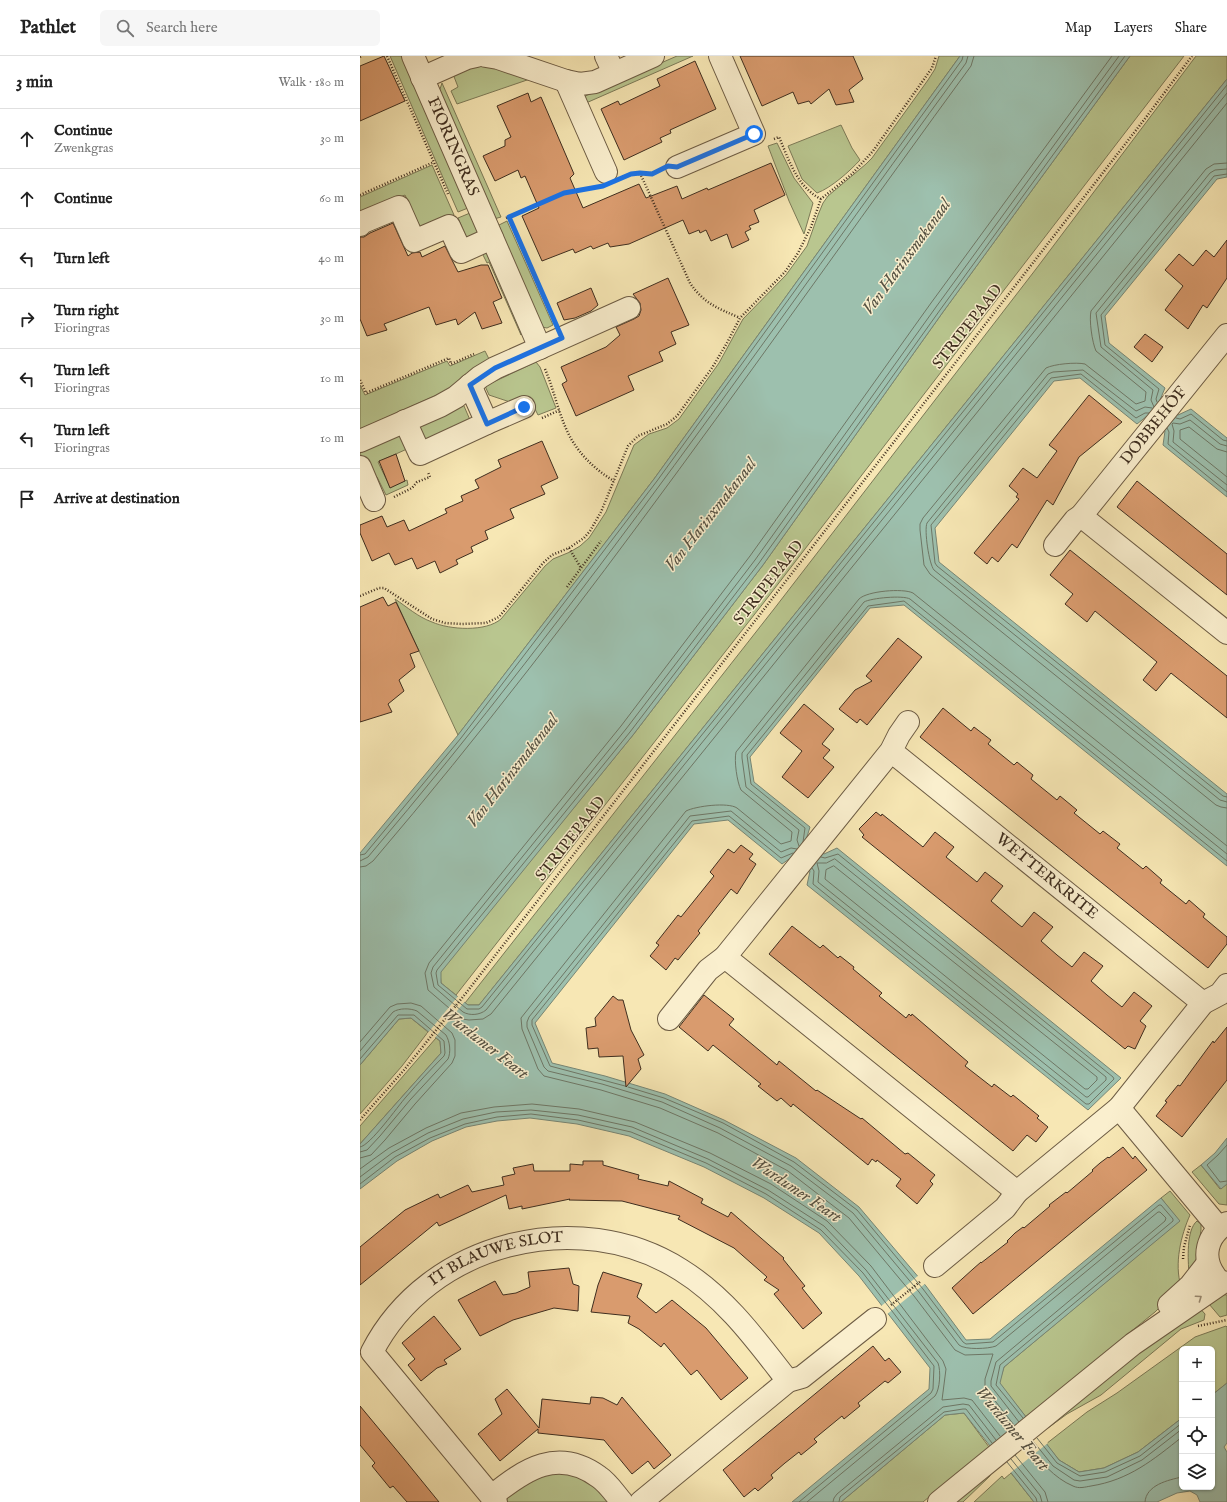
<!DOCTYPE html>
<meta charset="utf-8">
<style>
:root{--surface:#fff;--page:#f6f6f6;--text:#222;--muted:#767676;--line:#e0e0e0}
body{margin:0;font-family:"IM FELL English",serif;background:var(--page);color:var(--text)}
.controls{position:absolute;right:12px;bottom:12px;display:grid;overflow:hidden;border-radius:6px;box-shadow:0 1px 3px #0004}
.controls button{width:36px;height:36px;display:grid;place-items:center;padding:0;border:0;border-bottom:1px solid var(--line);background:var(--surface);color:var(--text);font:20px sans-serif}
.stop{position:absolute;width:12px;height:12px;margin:-9px;border:3px solid #1a73e8;border-radius:50%;background:#fff}
.stop.end{background:#1a73e8;border-color:#fff;box-shadow:0 1px 4px #0008}
.list{margin:0;padding:0;list-style:none}
h2{display:flex;justify-content:space-between;align-items:center;height:52px;margin:0;padding:0 16px;font-size:17px}
h2 small{font-size:13px;font-weight:400;color:var(--muted)}
.list li{display:grid;grid-template-columns:26px 1fr auto;gap:12px;align-items:center;box-sizing:border-box;height:60px;padding:0 16px;border-top:1px solid var(--line)}
.list b{display:block;font-size:15px;white-space:nowrap}
.list p{margin:0;font-size:13px;white-space:nowrap;color:var(--muted)}
.list em{font-size:13px;font-style:normal;color:var(--muted)}
.icon{flex:none;width:22px;height:22px;fill:none;stroke:currentColor;stroke-width:2;stroke-linecap:round;stroke-linejoin:round}
.map{position:relative;flex:none;width:867px;height:1446px;overflow:hidden}
header{display:flex;align-items:center;gap:24px;box-sizing:border-box;height:56px;padding:0 20px;background:var(--surface);border-bottom:1px solid var(--line)}
header strong{font-size:19px}
nav{display:flex;gap:22px;margin-inline-start:auto;font-size:14px}
.search{width:280px;height:36px;background:var(--page);display:flex;align-items:center;gap:10px;box-sizing:border-box;padding:0 14px;border-radius:6px;color:var(--muted);font-size:15px}
main{display:flex}
aside{flex:1;background:var(--surface)}
.map>svg:first-child{display:block}
.green{fill:#b9c68f;stroke:#7c7a57}
.water{fill:#9dc0ae;stroke:#778675}
.pier{fill:#f7e7b4}
.lines{fill:none;stroke-linecap:round;stroke-linejoin:round}
.shore{stroke:#6e7766;stroke-width:1}
.building{fill:#d99b6e;stroke:#3f2e1f}
.minor-casing{stroke:#6d5c44;stroke-width:24}
.path{stroke:#3f2e1f;stroke-width:2.5;stroke-dasharray:1 2;stroke-linecap:butt}
.minor{stroke:#faefce;stroke-width:22}
.oneway{stroke:#9c8e76}
.route{stroke:#1a73e8;stroke-width:5}
.labels{text-anchor:middle;dominant-baseline:central;stroke-width:3;stroke-linejoin:round;paint-order:stroke}
.street-label{font-size:16px;fill:#3f2e1f;stroke:#faefce}
.water-label{font-size:17px;font-style:italic;fill:#565243;stroke:#faefce}
</style>
<header>
<strong>Pathlet</strong>
<div class="search"><svg class="icon" aria-label="search" viewBox="0 0 24 24"><circle cx="10" cy="10" r="6"/><path d="M15 15l6 6"/></svg>Search here</div>
<nav><a>Map</a><a>Layers</a><a>Share</a></nav>
</header>
<main>
<aside>
<h2>3 min<small>Walk · 180 m</small></h2>
<ul class="list">
<li><svg class="icon" aria-label="ahead" viewBox="0 0 24 24"><path d="M12 20V5M6 11l6-6 6 6"/></svg><div><b>Continue</b><p>Zwenkgras</p></div><em>30 m</em></li>
<li><svg class="icon" aria-label="ahead" viewBox="0 0 24 24"><path d="M12 20V5M6 11l6-6 6 6"/></svg><div><b>Continue</b></div><em>60 m</em></li>
<li><svg class="icon" aria-label="left" viewBox="0 0 24 24"><path d="M17 20v-9H6M10 6l-5 5 5 5"/></svg><div><b>Turn left</b></div><em>40 m</em></li>
<li><svg class="icon" aria-label="right" viewBox="0 0 24 24"><path d="M7 20v-9h11M14 6l5 5-5 5"/></svg><div><b>Turn right</b><p>Fioringras</p></div><em>30 m</em></li>
<li><svg class="icon" aria-label="left" viewBox="0 0 24 24"><path d="M17 20v-9H6M10 6l-5 5 5 5"/></svg><div><b>Turn left</b><p>Fioringras</p></div><em>10 m</em></li>
<li><svg class="icon" aria-label="left" viewBox="0 0 24 24"><path d="M17 20v-9H6M10 6l-5 5 5 5"/></svg><div><b>Turn left</b><p>Fioringras</p></div><em>10 m</em></li>
<li><svg class="icon" aria-label="arrive" viewBox="0 0 24 24"><path d="M6 21V4h12l-3 4 3 4H6"/></svg><div><b>Arrive at destination</b></div></li>
</ul>
</aside>
<div class="map">
<svg width="867" height="1446" viewBox="0 0 867 1446">
<rect width="100%" height="100%" fill="#f7e7b4"/>
<filter id="stains"><feTurbulence type="fractalNoise" baseFrequency=".005" numOctaves="4"/><feColorMatrix values="0 0 0 0 .2 0 0 0 0 .09 0 0 0 0 .02 0 0 0 .5 -.17"/></filter>
<radialGradient id="worn" r=".72"><stop offset=".6" stop-color="#630" stop-opacity="0"/><stop offset="1" stop-color="#630" stop-opacity=".3"/></radialGradient>
<path class="green" d="M30,0h12l66,152 -10,4z
M317,0h16l-107,47 -3,-6z
M579,0h21l-306,423 -196,256 -63,-136c12,8 23,18 37,23 18,8 54,10 69,-3l44,-53 8,-7 17,-7 10,-6 9,-8 17,-26 28,-67 15,-11 18,-6 12,-9 40,-56 24,-44 43,-44 21,-29 11,-31 5,-12 5,-7 38,-32 6,-6 56,-78 7,-11z
M770,0h54l-419,545 -309,394 -15,-12 -1,-11 193,-237 130,-170 180,-253z
M836,0h31v23l-748,926h-11l-3,-2 309,-394 262,-340z
M115,9h9l46,14 -73,25 -6,-13 7,-4 -5,-13z
M82,27l59,134 -7,2 -55,-127z
M481,69l11,23 8,12c-10,11 -29,28 -43,33l-15,-14 -14,-33z
M417,87l17,35 19,25 -9,31 -15,-33 -21,-55z
M72,109l22,50 -33,14 -16,-34 -45,19v-17z
M110,157l9,20 -12,6 -9,-21z
M147,165l46,104 -6,3 -5,-1 -45,-101z
M127,195l34,80v4l-32,-73 -2,1 -5,-10z
M125,295l4,8 -19,12 -24,20 -86,38v-44l5,10 82,-34 3,5z
M176,306l4,5 16,41 -18,7 -9,-18 -16,6 -24,-8 -4,-9z
M103,349l1,1 6,14 -47,22 -6,-15 35,-15z
M42,378l5,15 -29,13 12,25 17,-7 1,5 -22,10 -9,-18 -5,2 -12,-26z
M51,962l17,14 -26,34 -42,48v-49l39,-46z
M76,982l4,3 1,12 -81,91v-18z
M841,1109l19,24 7,-5v21l-8,-1 -27,-32z
M810,1135l20,24c-9,20 -16,49 -9,71l-26,26 -129,105 -27,-34 5,-16 175,-146 -18,-23z
M837,1165l4,3v6l-5,35 -7,9c-1,-14 -3,-44 8,-53z
M860,1238l7,1v20l-7,2 -11,-13z
M837,1249l8,9 -1,6 -23,9 -80,66 -34,19 -19,14 -2,-2z
M866,1270l1,1v56l-15,12v-46h-30v69l-44,34 -34,16 -25,4 -20,-12 -13,-16 41,-32 30,-19 78,-56z
M604,1357l25,34 -66,55h-82l104,-87z
M186,1415l36,4 31,27h-106l-4,-6z
M630,1417v3l-27,26h-8z
M651,1417l23,29h-60l28,-26 2,3z"/>
<path class="water" d="M600,0h170l-187,256 -180,253 -130,170 -192,237v11l27,22h11l748,-926v98l-10,2 -112,137 4,27 56,45 -5,12 18,15 13,-6 36,29v59l-64,-52 2,-14 -18,-15 -10,8 -57,-46 -26,3 -119,147 4,34 288,232v72l-323,-261 -34,3 -120,149 4,25 56,45 -4,13 18,14 13,-6 284,230 -33,32 -281,-225 3,-14 -18,-14 -10,7 -54,-44 -34,4 -159,199 17,40 53,13 60,18 59,26 72,38 63,49 67,79 40,54 24,-1 171,-141 19,23 -176,146 -4,16 59,77 20,12 25,-4 34,-16 44,-34v69h30v-92l15,-12v60l-3,4 3,5v50h-27l-3,-7 -7,-4 -13,2 -20,9h-123l-70,-89 -19,2 -104,87h-49l137,-113 1,-21 -71,-92 -40,-43 -55,-35 -60,-31 -75,-31 -52,-12 -47,-6 -33,3 -31,6 -34,14 -35,20 -37,28v-45l81,-91 -1,-12 -29,-23 -12,1 -39,46v-212l98,-118 196,-256z
M867,1082v46l-6,5 -20,-24 14,-12z"/>
<path class="pier" d="M99,939l7,5 -32,39 -7,-5z
M559,1219l7,8 -40,32 -6,-8z
M668,1359l20,28 -39,31 -21,-26z"/>
<g class="lines">
<path class="shore" d="M752,0l-181,247 -181,253 -129,170 -192,237 -4,10 3,17 28,24 6,5 7,1 14,-1 8,-5 736,-911
M759,0l-183,251 -181,253 -129,169 -193,238 -2,6 3,14 29,25c7,4 17,3 23,-2l741,-917
M765,0l-185,254 -181,253 -129,169 -193,238 -1,3 2,12 29,24h12l3,-2 745,-922
M867,107l-13,1 -8,5 -115,142c-2,9 1,31 5,40l50,41 -1,9 -9,3 -51,-40c-9,-2 -31,0 -39,4l-123,150 -3,6v6l4,35 6,9 286,231 5,2 6,1
M797,346l-1,-3 3,-10 -54,-44 -4,-30 113,-139 13,-2
M794,351l-3,-7 2,-10 -52,-43 -5,-34 114,-140 5,-3 12,-1
M792,352l-7,-1 -9,4 -53,-41 -30,2 -5,2 -121,149c-3,7 2,41 7,47l286,230 7,2
M789,357h-4l-9,5 -55,-44 -30,4 -120,147 4,38 2,3 286,230 4,1
M816,362l4,1 11,-5 32,26 4,1
M807,372l2,4 -1,12 59,48
M867,390l-7,-2 -30,-24 -10,4 -7,-1 -1,1 2,7 -1,11 54,43
M867,396l-10,-3 -28,-22 -9,3v9l47,38
M443,786l2,-14 -54,-44 -4,-29 121,-149 36,-5 323,260
M439,790l-2,-6 2,-10 -53,-43 -4,-29v-5l122,-151c7,-4 39,-7 46,-3l317,255
M437,793l-6,-1 -10,4 -50,-41 -41,5 -161,201 -2,5v5l17,40 4,4 54,13 60,18 58,26 71,38 62,47 66,79 40,53c6,5 29,4 37,1l162,-134h2l6,6 -1,3 -169,141 -5,19v5l28,36
M0,799l5,-1 96,-116 196,-257 305,-421 1,-4
M475,803l271,218v3l-18,17h-2l-268,-215 1,-11 -2,-8h9z
M0,805l8,-4c215,-253 402,-526 598,-794l2,-7
M474,810l263,211v3l-9,9h-3l-260,-210 1,-9z
M0,811l6,-1 7,-5c215,-252 402,-527 598,-795l3,-10
M452,812l2,3 -1,13 273,220h3l25,-25 -1,-2 -275,-223 -13,4 -4,-1
M0,986l30,-35 7,-3 14,-1 10,3 31,27 3,7v16l-3,7 -37,41 -30,36 -14,15 -11,3
M0,995l33,-39c6,-4 17,-4 24,-1l29,24c4,7 5,17 2,24l-38,41 -30,36 -13,14 -7,2
M0,1003l38,-44h16l30,26 1,12 -1,3c-13,13 -26,27 -38,41 -8,9 -36,49 -46,50
M265,1030l-75,-20 -18,-41v-5l160,-199 37,-5 52,42 12,-5
M268,1031l36,11 59,25 71,39 63,48 66,79 40,53 3,2 27,-2 166,-137h2l12,14v2l-173,144 -4,20 27,33
M867,1089l-9,10 -11,10 13,17 7,-1
M0,1113l29,-21 37,-20 35,-15 33,-6 38,-3 47,5 56,13 75,31 61,31 56,37 44,45 72,95 3,8 -4,31 22,-2 8,2 28,36
M0,1121l32,-24 36,-20 35,-14 33,-7 35,-2 47,5 54,12 76,32 60,31 56,36 42,44 72,93c3,8 2,26 -3,33l-128,106
M0,1128l35,-27 35,-19 35,-14 32,-7 34,-3 47,6 53,12 75,31 60,31 55,36 42,43 71,93 -1,23 -2,4 -132,109
M654,1369l-29,-37v-9l8,-25 -28,1 -10,-5 -41,-54 -65,-78 -61,-47 -70,-38 -58,-25 -59,-18 -57,-14 -6,-7 -16,-40 -1,-11 165,-207c10,-5 42,-9 51,-3l44,36 10,-3 1,-9 -51,-42c-4,-8 -7,-29 -5,-38l123,-153c8,-8 44,-11 54,-6l314,253
M677,1382l20,25 23,13 25,-4 35,-16 42,-33
M673,1385l20,25 21,14 6,1 27,-4 35,-17 40,-31
M668,1389c12,16 26,33 45,41 6,3 12,1 18,0 38,-6 62,-26 91,-49
M655,1399l30,37 3,10
M651,1403l29,36 2,7
M647,1406l29,36 1,4
M473,1446l1,-4 3,-4 106,-87 20,-3 6,1 27,35
M479,1446l1,-5 104,-85 19,-3h3l26,34
M785,1446c1,-17 23,-22 37,-25"/>
</g>
<path class="building" d="M24,0l21,45 -45,20v-55z
M380,0h113l10,23 -14,11 5,12 -18,3 -7,-16 -18,15 -2,-3 -11,3 -5,-12 -31,14z
M335,5l21,48 -46,21 1,3 -11,5 2,4 -38,18 -23,-51 17,-8 2,4 40,-19 -3,-7z
M168,37l3,9 10,-5 33,77 -4,4 13,30 56,-24 7,14 31,-12 5,13 25,-11 1,2 63,-27 14,32 -31,15 5,12 -10,4 2,3 -6,3 4,8 -17,8 -5,-14 -16,7 -5,-11 -6,3 -1,-3 -10,4 -6,-14 -54,24 -19,3 -2,-4 -15,6 -2,-3 -16,7 -2,-4 -31,12 -20,-45 17,-8 -14,-32 -4,2 -3,-8 -23,11 -12,-25 22,-10v-6l6,-3 -14,-31z
M33,167l15,33 4,-3 8,-1 2,5 23,-11 13,26 23,-7h7l14,33 -9,4 9,21 -20,6 -7,-17 -17,13 -2,-6 -20,6 -7,-18 -45,17 3,6 -20,6 -7,-17v-82h4l6,-4z
M867,184v38l-20,30 -4,-3 -15,24 -23,-19 18,-24 -18,-16 14,-16 14,12 13,-16 8,7z
M308,222l21,47 -18,7 5,12 -17,8 4,9 -35,15 6,14 -58,26 -14,-32 5,-3 -6,-14 45,-20 14,-12 -4,-8 18,-8 5,-3 2,-6 -1,-7 -7,-9z
M231,232l7,17 -7,6 -16,7 -11,2 -7,-17z
M785,278l18,13 -11,15 -18,-15z
M729,339l33,27 -43,35 -26,48 -6,-5 -30,48 -5,-4 -14,18 -6,-5 -5,7 -13,-11 45,-54 -3,-2 2,-3 -9,-8 14,-18 14,10 20,-27 -8,-6z
M182,385l16,37 -17,8 4,8 -35,15 4,9 -29,13 3,8 -17,8 2,5 -17,8 2,4 -18,9 -5,-12 -18,8 -5,-11 -17,7 -6,-12 -17,8 -12,-28v-8l22,-9 5,11 17,-7 5,11 38,-18 -2,-4 18,-8 -2,-5 18,-8 -4,-8 26,-13 -3,-7z
M36,398l9,27 -15,7 -11,-27z
M777,425l90,73v41l-110,-88z
M710,494l157,126v42l-56,-45 -15,18 -13,-11 14,-18 -62,-51 -8,11 -22,-18 8,-10 -23,-19z
M23,541l5,9 8,-4 23,49 -9,3 5,13 -16,13 5,11 -16,13 4,8 -32,10v-115z
M538,582l24,19 -55,68 -7,-6 -3,4 -18,-14 16,-19 17,-9 -6,-5z
M444,648l30,25 -12,15 8,6 -7,8 11,9 -26,31 -26,-21 20,-26 -22,-18z
M583,652l28,23 3,-4 17,13 -3,4 26,21 3,-3 16,13 -2,4 26,21 3,-4 17,14 -3,3 26,21 3,-3 17,13 -3,4 26,21 3,-3 16,14 -2,3 26,21 3,-4 16,14 -2,3 24,20v7l-19,24 -288,-231z
M516,756l5,4 1,-2 41,33 12,-15 19,15 -8,10 31,25 8,-10 18,14 -12,15 27,23 4,3 12,-15 19,15 -12,14 16,14 15,12 12,-15 19,14 -12,15 16,14 15,12 12,-15 18,14 -12,15 6,5 -11,23 -7,-3 -3,3 -263,-212 2,-2 -5,-6z
M381,789l12,9 -4,5 7,5 -19,30 -6,-5 -33,42 2,2 -22,27 -3,-2 -9,12 -16,-14 9,-11 -3,-2 22,-28 3,2 33,-41 -4,-4 18,-23 6,4z
M432,870l28,22 3,-3 15,13 2,-2 14,11 -1,2 29,24 -3,3 27,22 3,-4 2,2 1,-2 56,48 -3,4 27,21 2,-3 17,13 2,-2 26,21 -2,2 11,9 -12,15 -9,-7 -14,16 -244,-197z
M344,939l30,24 -5,6 48,40 2,-4 37,30 1,-1 44,29 1,-1 43,36 3,-1 27,22 -5,6 3,3 -16,20 -21,-18 5,-7 -24,-19 -1,2 -4,-3 -4,6 -75,-61 -2,3 -10,-9 -4,3 -19,-15 3,-2 -48,-39 -5,6 -29,-24z
M253,940l5,4h5l8,30 13,25 -6,4 3,10 -15,18 -3,-31 -24,1 -1,-9 -10,1 -2,-21 10,-2 -1,-8z
M867,971v53l-45,57 -26,-21 11,-14 -2,-1 13,-16 2,1 33,-45 1,2z
M763,1091l10,12 2,-3 12,14 -174,144 -21,-26 21,-19 8,-7v1l27,-21 -1,-1 8,-8 8,-6 1,1 26,-22 -1,-1 17,-13 1,1 26,-22 -1,-1 8,-7 8,-6 1,1z
M223,1105h20v4l36,10 -1,4 30,7 1,-5 34,18 -2,4 27,14 3,-5 53,46 -1,1 22,27 -3,2 20,25 -19,16 -29,-35 5,-4 -15,-10 3,-3 -33,-29 -56,-29 2,-3 -58,-15 -53,-1 1,-1 -48,10v-3l-13,3 -3,-14 -67,31 -2,-4 -77,63v-38l45,-37 33,-16 2,4 28,-13 4,7 32,-7 -2,-8 13,-3 -2,-6 20,-4 1,7h36v-7l13,1z
M209,1212l4,16 6,2 -1,25 -24,-3 -41,12 -33,16 -22,-36 37,-19 8,14 13,-2 14,-6 -2,-15z
M243,1216l39,12 -5,13 19,16 16,-13 34,28 42,50 -27,22 -24,-30 -6,5 -27,-32 -3,4 -22,-18 -11,-6 2,-7 -39,-4 7,-27z
M74,1260l27,33 -17,11 3,4 -10,4 -16,13 -13,-16 7,-6 -13,-16z
M513,1290l12,15 4,-3 12,14 -13,11 -3,-2 -27,22 2,3 -16,13 -2,-3 -28,23 3,3 -16,13 -2,-3 -14,11 -14,12 2,3 -15,13 -3,-3 -11,9 -21,-27z
M147,1333l32,39 3,-29 48,5 1,-7 12,1 14,7 5,-8 49,58 -17,14 -6,-8 -16,13 -28,-34 -66,-7v-4l-38,32 -22,-27 24,-20 -7,-15z
M0,1350l44,53 35,43h-32l-14,-16 -3,2 -18,-22 3,-3 -15,-18z"/>
<g class="lines">
<defs>
<g id="minor">
<path id="s1" d="M53,0l127,292"/>
<path d="M126,0l12,2 68,23 14,3 15,-2 58,-26"/>
<path d="M246,0l8,17"/>
<path d="M62,22l45,-20 9,-2"/>
<path d="M206,25l40,91"/>
<path d="M317,111l77,-33 -34,-78"/>
<path d="M0,169l3,-3 36,-15 15,34 35,-15 12,26 31,-14"/>
<path d="M867,279l-146,181 146,117"/>
<path d="M45,365l15,33 67,-31 -17,-38"/>
<path d="M127,367l37,-16"/>
<path d="M0,385l80,-35 16,-9 24,-20 15,-9 134,-60"/>
<path d="M0,411l14,33"/>
<path d="M695,489l20,-25 6,-4"/>
<path id="s2" d="M531,695l312,252 -84,105 -102,84 -292,-235 166,-206 8,-16 9,-13"/>
<path d="M843,947l17,-9 7,-9"/>
<path d="M309,963l39,-49 17,-13"/>
<path d="M759,1052l100,120"/>
<path d="M575,1210l70,-58 12,-16"/>
<path d="M855,1220c-14,-19 -8,-41 12,-53"/>
<path d="M809,1249l21,-19 18,-23"/>
<path d="M132,1440c33,-27 66,-49 107,-19 9,6 16,17 23,25"/>
<path id="s3" d="M136,1446l-124,-150c56,-110 207,-147 309,-82 45,28 75,70 107,111"/>
<path d="M281,1446l147,-121 14,-4 73,-58"/>
<path d="M579,1446l194,-158 90,-62"/>
</g>
</defs>
<use href="#minor" class="minor-casing"/>
<path class="path" d="M27,0l61,138
M0,1l2,-1
M414,83l5,-2c10,23 18,50 42,62
M280,117l50,110c14,21 28,25 50,35
M266,120c10,-4 21,0 31,-5
M0,139l74,-33
M149,161l45,103
M146,162l57,-25 30,-5
M185,313c9,21 13,43 23,64 10,20 26,36 46,48
M0,324l6,13 83,-35 2,6 23,-10
M182,362l18,-8
M34,441l18,-9 5,-6 13,-5 -2,-5
M209,492l12,20
M207,531l34,-46
M0,540l19,-8h5l48,31 13,4 17,1 24,-1 13,-6 44,-54 9,-8 17,-7 15,-10 6,-7 11,-19 27,-66 10,-10 29,-12 10,-8 35,-48 15,-25 13,-25 45,-46 13,-19 13,-26 10,-28 31,-25 21,-23 59,-83 4,-12
M0,1064l44,-50 62,-77 681,-877 45,-60
M823,1203l1,-12 6,-22
M531,1249l30,-24
M838,1270l29,-6"/>
<use href="#minor" class="minor"/>
</g>
<defs><path id="oneway-chevron" d="M-2-3.5L2.5 0L-2 3.5" fill="none" stroke-width="1.6" stroke-linecap="round" stroke-linejoin="round"/></defs>
<use class="oneway" href="#oneway-chevron" transform="translate(839 1242) rotate(-35)"/>
<g class="lines">
<path class="route" d="M164,351l-37,17 -17,-39 25,-17 67,-30 -53,-121 55,-24 39,-7 28,-12 9,-1 12,1 16,-8 9,1 77,-33"/>
</g>
<g class="labels">
<g class="street-label">
<text stroke="none"><textPath href="#s1" startOffset="99">FIORINGRAS</textPath></text>
<text transform="translate(608 271) rotate(-52)">STRIPEPAAD</text>
<text transform="translate(794 370) rotate(-51)">DOBBEHÔF</text>
<text transform="translate(409 527) rotate(-52)">STRIPEPAAD</text>
<text transform="translate(211 783) rotate(-52)">STRIPEPAAD</text>
<text stroke="none"><textPath href="#s2" startOffset="200">WETTERKRITE</textPath></text>
<text stroke="none"><textPath href="#s3" startOffset="357">IT BLAUWE SLOT</textPath></text>
</g>
<g class="water-label">
<text transform="translate(547 201) rotate(-54)">Van Harinxmakanaal</text>
<text transform="translate(351 459) rotate(-52)">Van Harinxmakanaal</text>
<text transform="translate(153 715) rotate(-52)">Van Harinxmakanaal</text>
<text transform="translate(125 988) rotate(38)">Wurdumer Feart</text>
<text transform="translate(436 1134) rotate(34)">Wurdumer Feart</text>
<text transform="translate(652 1373) rotate(50)">Wurdumer Feart</text>
</g>
</g>
<rect width="100%" height="100%" filter="url(#stains)"/>
<rect width="100%" height="100%" fill="url(#worn)"/>
</svg>
<div class="controls">
<button>+</button>
<button>−</button>
<button><svg class="icon" aria-label="locate" viewBox="0 0 24 24"><circle cx="12" cy="12" r="6"/><path d="M12 2v4M12 18v4M2 12h4M18 12h4"/></svg></button>
<button><svg class="icon" aria-label="layers" viewBox="0 0 24 24"><path d="M12 4l9 5-9 5-9-5zM3 14l9 5 9-5"/></svg></button>
</div>
<div class="stop" style="left:394px;top:78px"></div>
<div class="stop end" style="left:164px;top:351px"></div>
</div>
</main>
